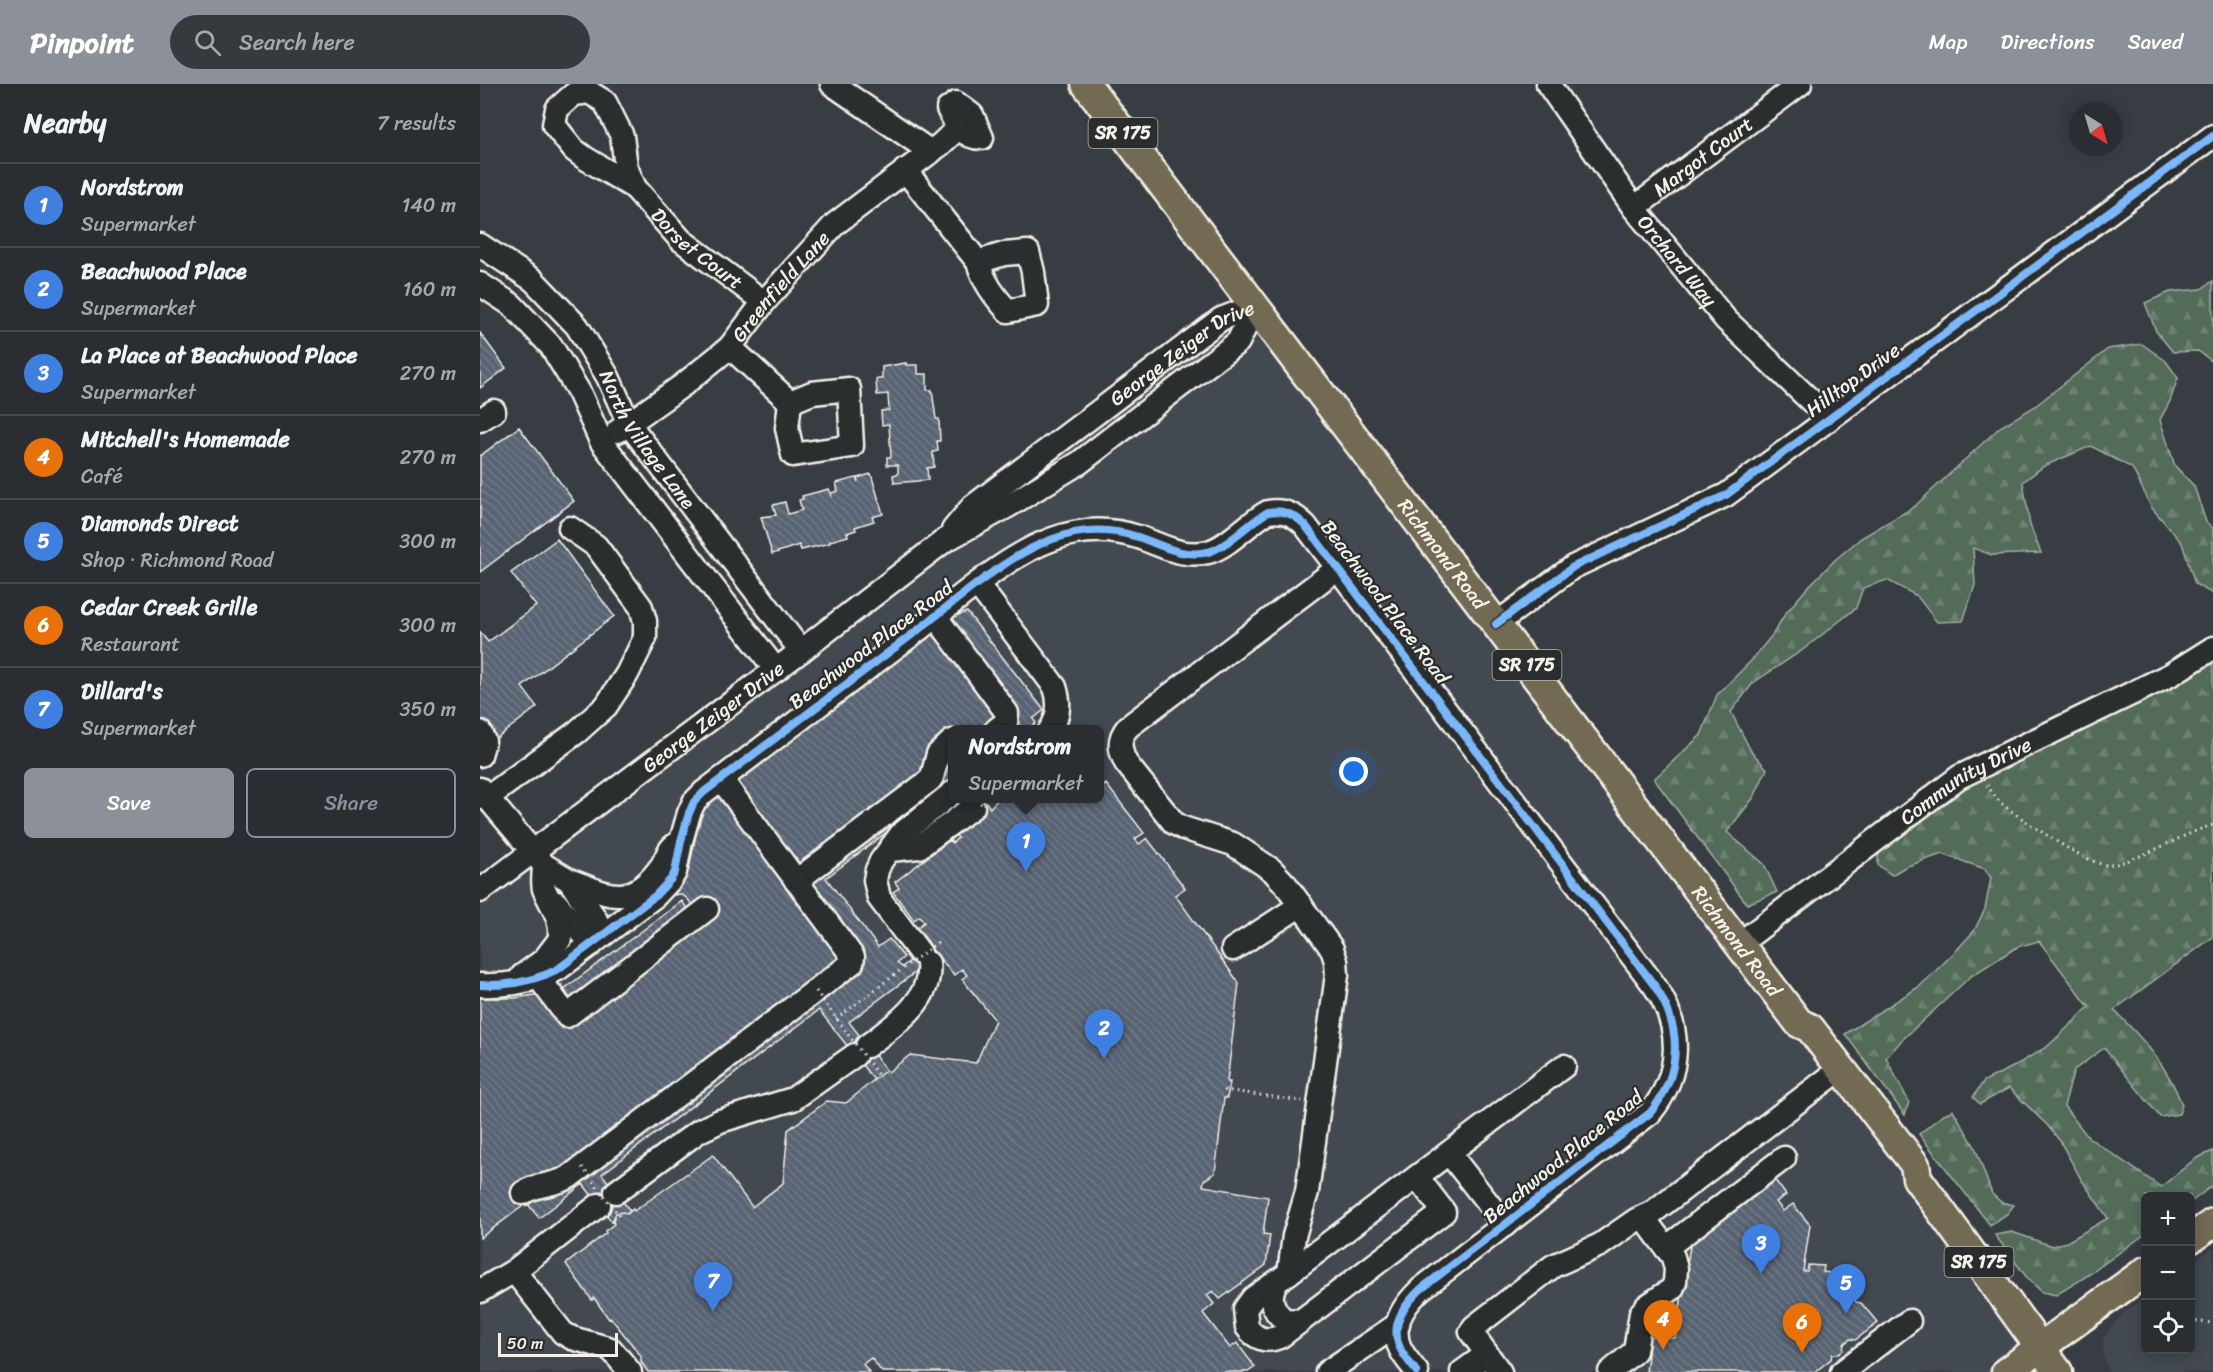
<!DOCTYPE html>
<meta charset="utf-8">
<style>
:root{--surface:#2a2e32;--page:#363a3e;--text:#f1f3f6;--muted:#a5a8ac;--line:#464a4d;--accent:#8c9099}
body{margin:0;font-family:Sriracha,sans-serif;background:var(--page);color:var(--text)}
.controls{position:absolute;right:18px;bottom:18px;display:grid;overflow:hidden;border-radius:9px;box-shadow:0 3px 15px #0003}
.controls button{width:54px;height:54px;display:grid;place-items:center;padding:0;border:0;border-bottom:2px solid var(--line);background:var(--surface);color:var(--text);font:30px sans-serif}
.compass{position:absolute;left:1589px;top:18px;width:54px;height:54px;border-radius:50%;background:var(--surface);box-shadow:0 3px 15px #0003;rotate:143deg}
.scale{position:absolute;left:18px;bottom:15px;width:120px;box-sizing:border-box;padding-left:6px;border:3px solid #f4f1e8;border-top:0;font-size:16px;line-height:21px;white-space:nowrap;color:#f4f1e8;-webkit-text-stroke:4px #2a2d2e;paint-order:stroke}
.you{position:absolute;left:874px;top:688px;width:21px;height:21px;margin:-15px;border:4px solid #fff;border-radius:50%;background:#1a73e8;box-shadow:0 0 0 9px #1a73e833}
.badge{display:grid;place-items:center;width:39px;height:39px;border-radius:50%;background:var(--accent);color:#fff;font-size:20px;font-weight:700}
.pin{position:absolute;translate:-50% -50px;filter:drop-shadow(0 2px 3px #0008)}
.pin::after{content:'';position:absolute;top:32px;width:21px;height:18px;background:inherit;clip-path:polygon(0 0,100% 0,50% 100%)}
.popup{position:absolute;left:468px;top:641px;width:156px;height:78px;box-sizing:border-box;display:grid;place-content:center;border-radius:9px;background:var(--surface);filter:drop-shadow(0 2px 4px #0005);font-size:20px;white-space:nowrap;color:var(--muted)}
.popup b{font-size:22px;color:var(--text)}
.popup::after{content:'';position:absolute;left:50%;top:100%;margin-left:-12px;border:12px solid transparent;border-top-color:var(--surface)}
.list{margin:0;padding:0;list-style:none}
h2{display:flex;justify-content:space-between;align-items:center;height:78px;margin:0;padding:0 24px;font-size:26px}
h2 small{font-size:20px;font-weight:400;color:var(--muted)}
.list li{display:grid;grid-template-columns:39px 1fr auto;gap:18px;align-items:center;box-sizing:border-box;height:84px;padding:0 24px;border-top:2px solid var(--line)}
.list b{display:block;font-size:22px;white-space:nowrap}
.list p{margin:0;font-size:20px;white-space:nowrap;color:var(--muted)}
.list em{font-size:20px;font-style:normal;color:var(--muted)}
.actions{display:flex;gap:12px;padding:18px 24px}
.actions a{flex:1;padding:14px 0;border:2px solid var(--accent);border-radius:9px;text-align:center;font-size:21px;color:var(--accent)}
.actions .main{background:var(--accent);color:#fff}
.icon{flex:none;width:33px;height:33px;fill:none;stroke:currentColor;stroke-width:2;stroke-linecap:round;stroke-linejoin:round}
.map{position:relative;flex:none;width:1733px;height:1288px;overflow:hidden}
header{display:flex;align-items:center;gap:36px;box-sizing:border-box;height:84px;padding:0 30px;background:var(--accent);color:#fff}
header strong{font-size:28px}
nav{display:flex;gap:33px;margin-inline-start:auto;font-size:21px}
.search{width:420px;height:54px;background:var(--page);display:flex;align-items:center;gap:15px;box-sizing:border-box;padding:0 21px;border-radius:33px;color:var(--muted);font-size:22px}
main{display:flex}
aside{flex:1;background:var(--surface)}
.map>svg:first-child{display:block}
.built{fill:#424851;fill-rule:evenodd}
.forest{fill:url(#forest-firs);stroke:#a3aea1;stroke-width:1.5}
.building{fill:url(#building-back-hatch);stroke:#f4f1e8;stroke-width:1.5}
.lines{fill:none;stroke-linecap:round;stroke-linejoin:round}
.minor-casing{stroke:#f4f1e8;stroke-width:27}
.major-casing{stroke:#f4f1e8;stroke-width:33}
.path{stroke:#f4f1e8;stroke-width:3;stroke-dasharray:1.5 4.5;stroke-linecap:butt}
.minor{stroke:#2a2d2e;stroke-width:22}
.major{stroke:#736b52;stroke-width:28}
.path-bridge{stroke:#f4f1e8;stroke-width:3;stroke-dasharray:1.5 4.5;stroke-linecap:butt}
.cycleway-casing{stroke:#2a2d2e;stroke-width:11}
.cycleway{stroke:#7ab7fb;stroke-width:8}
.labels{text-anchor:middle;dominant-baseline:central;stroke-width:4.5;stroke-linejoin:round;paint-order:stroke}
.shield{fill:#2a2d2e;stroke:#b7b6b0;stroke-width:1.5}
.shield-label{font-size:18px;font-weight:bold;fill:#f4f1e8}
.street-label{font-size:20px;fill:#f4f1e8;stroke:#2a2d2e}
</style>
<header>
<strong>Pinpoint</strong>
<div class="search"><svg class="icon" aria-label="search" viewBox="0 0 24 24"><circle cx="10" cy="10" r="6"/><path d="M15 15l6 6"/></svg>Search here</div>
<nav><a>Map</a><a>Directions</a><a>Saved</a></nav>
</header>
<main>
<aside>
<h2>Nearby<small>7 results</small></h2>
<ul class="list">
<li><span class="badge" style="background:#3f7fe0">1</span><div><b>Nordstrom</b><p>Supermarket</p></div><em>140 m</em></li>
<li><span class="badge" style="background:#3f7fe0">2</span><div><b>Beachwood Place</b><p>Supermarket</p></div><em>160 m</em></li>
<li><span class="badge" style="background:#3f7fe0">3</span><div><b>La Place at Beachwood Place</b><p>Supermarket</p></div><em>270 m</em></li>
<li><span class="badge" style="background:#e8710a">4</span><div><b>Mitchell's Homemade</b><p>Café</p></div><em>270 m</em></li>
<li><span class="badge" style="background:#3f7fe0">5</span><div><b>Diamonds Direct</b><p>Shop · Richmond Road</p></div><em>300 m</em></li>
<li><span class="badge" style="background:#e8710a">6</span><div><b>Cedar Creek Grille</b><p>Restaurant</p></div><em>300 m</em></li>
<li><span class="badge" style="background:#3f7fe0">7</span><div><b>Dillard's</b><p>Supermarket</p></div><em>350 m</em></li>
</ul>
<div class="actions"><a class="main">Save</a><a>Share</a></div>
</aside>
<div class="map">
<svg width="1733" height="1288" viewBox="0 0 1733 1288">
<defs>
<pattern id="forest-firs" width="22" height="20" patternUnits="userSpaceOnUse" patternTransform="scale(1.5)"><rect width="22" height="20" fill="#526c5a"/><path d="M5 1l3.5 6h-7zM16 11l3.5 6h-7z" fill="#6c8172"/></pattern>
<pattern id="building-back-hatch" width="6" height="6" patternUnits="userSpaceOnUse" patternTransform="scale(1.5)"><rect width="6" height="6" fill="#586373"/><path d="M-1 5l2 2M0 0l6 6M5-1l2 2" fill="none" stroke="#717a87"/></pattern>
</defs>
<rect width="100%" height="100%" fill="#383d43"/>
<filter id="ink" filterUnits="userSpaceOnUse"><feTurbulence type="fractalNoise" baseFrequency=".0167" numOctaves="2"/><feDisplacementMap in="SourceGraphic" scale="12" xChannelSelector="R" yChannelSelector="G"/><feConvolveMatrix kernelMatrix="1 2 1 2 8 2 1 2 1" color-interpolation-filters="sRGB"/></filter>
<g filter="url(#ink)">
<path class="built" d="M775,222l785,1041 -34,25h-1526v-481zM472,646h148v68h-148z
M1733,1163v125h-104l-6,-17v-16l17,-23 25,-19 1,53h44l1,-86z"/>
<path class="forest" d="M1733,197v81l-15,-11 -25,1 -17,-21 -11,-28 25,-11 31,-3z
M1662,260l24,17 12,17 -8,23 -10,19 15,46 19,20 12,36 7,6v66l-18,-10 -13,-41 -30,-35 -20,-40 -41,-22 -47,20 -21,16 7,43 11,28 -49,2 -19,-7 2,37 -12,36 -26,1 -20,-26 -30,-16 -24,8 -7,20 -52,41 -51,34 -22,29 20,39 16,18 -13,28 -27,35 37,32 13,28 -30,12 -93,-125 47,-44 16,-40 33,-33 23,-28 12,-20 23,-27 28,-28 25,-21 53,-31 86,-80 34,-20 74,-58z
M1733,564v289l-99,73c29,29 54,56 68,95l-3,9 -19,3 -56,-69 -30,22 -10,36 24,31 73,50 34,-28 18,-8v34l-22,17 -1,-6h-44l-1,38 -58,42 -31,19 -14,-3 -14,-13 -33,-44 17,-3 40,14 15,-4 41,-24 -27,-39 -21,-38 -13,-16 -38,-37 -29,16 -7,-7 11,-16 29,-14 35,-21 41,-39 -50,-66 -22,6 -46,29 -70,65 -15,17 23,44 -4,13 -60,-81 75,-48 33,-32 21,-23 11,-22 6,-31 -6,-9 -43,-15 -37,13 -13,8 -14,-10v-9l11,-18 42,-40z
M1473,1026l22,37 17,47 9,8 13,3 -7,9 -17,11 -71,-91 25,-20z"/>
<path class="building" d="M0,249l26,35 -26,20z
M426,279v2h12v9h9v16h5l4,29h3l1,22h-3l1,10 -5,1 1,15 -7,1 1,12 -34,3 -1,-8 5,-1v-9h-11v-8h4l-2,-33 -7,1 -1,-14 8,-1 -1,-16 -11,1 -1,-16h6v-12z
M39,343l55,74 -94,71v-116z
M391,390l12,40 -11,3 2,4 -19,6 1,3 -9,3 1,3 -18,5v2l-29,7 -2,-5 -27,9 -11,-37 15,-2 -3,-10 12,-3 3,12 14,-4 -3,-10 4,-1 -1,-3 27,-7 3,8 -1,-4 7,-2 -2,-8 20,-5 2,4 -1,-4z
M77,455l57,77 -92,71 15,20 -43,33 -14,-18v-90l8,10 48,-36 -25,-33z
M487,528l77,98 -11,9 3,4 -7,7h-77v53l-126,95 52,69 11,-8 15,18 -7,6 5,4 27,-21 8,10 -88,66 37,48 -12,10 -55,-70 -217,164 28,37 -3,3 -4,-2 -7,1 -4,9 -29,-38 -44,34 -12,-15 -47,35v-240h35l20,-3 25,-10h2l-2,4 6,12 5,-1 -7,-11 118,-88 6,9 5,-4 -6,-8 -7,-4 -6,1 15,-26 12,-59 5,-7 249,-187z
M626,700l38,49 -9,6 4,5 8,-6 38,50 -10,7 64,88 -12,99h3l-3,16h-3l-9,75 -11,7 -1,6 65,11 -5,37 7,1 -4,30 -46,34 -7,-8 -6,4 7,9 -11,9 27,35 7,-5 18,24 -7,5h-366l-11,-14 -8,6 6,8h-221l-7,-10v-6l-30,-38 -2,1 -15,-21 -2,2 -26,-36 40,-31 -1,-2 9,-7 -1,-4 3,-7 7,-1 4,2 6,-5 1,2 79,-56 39,52 31,-24 5,-53 39,-29 19,2 40,-33 2,2 22,-17 66,8 19,-43 -33,-41 5,-4 -5,-6 -8,6 -25,-29v-3l-12,-15 7,-6 -4,-6 -6,4 -21,-28 6,-4 -4,-6 55,-42 2,3 6,-5 -2,-3 13,-10 -2,-2 7,-6 2,3 1,-2 -4,-5 13,-11 4,6 9,-10h101v-9z
M1292,1092l14,19 -10,7 7,9 10,-7 17,21 -7,46h4l1,-6 16,1 -1,6 27,4 -1,9 3,5v6l4,6 5,1 17,20 -23,17 -5,-1 -6,5 -1,6 -6,4h-5l-1,5 -16,13h-169l4,-36 25,2 16,-98z"/>
<g class="lines">
<defs>
<g id="minor">
<path d="M352,0l99,68"/>
<path id="s1" d="M1068,0l86,124 92,112 103,98"/>
<path d="M109,8l16,10 17,34 4,31 9,21 -50,-30 -11,-8 -20,-25 3,-16 17,-15z"/>
<path d="M476,19l16,12 10,23c-19,0 -26,-14 -34,-29z"/>
<path d="M425,86l73,92"/>
<path id="s2" d="M155,104l46,52 83,62"/>
<path id="s3" d="M1154,124l166,-124"/>
<path id="s4" d="M0,161l53,35 44,46 31,51 21,47 172,227"/>
<path d="M548,168l5,20 4,33 -29,6c-14,-15 -24,-29 -30,-49l26,-8z"/>
<path d="M0,200l32,21 39,41 28,46 22,49 175,229"/>
<path d="M250,263l60,55"/>
<path d="M369,305l3,57 -59,9 -6,-27 3,-26 22,-9z"/>
<path d="M0,336l14,-9"/>
<path id="s5" d="M138,347l65,-46 47,-38 34,-45 71,-78 106,-80 17,-16"/>
<path id="s6" d="M473,446l19,-23 249,-188 34,-13"/>
<path d="M858,484l-210,159c-10,12 -9,22 -2,36l48,60 9,5 50,16 39,26 14,15 46,64 4,12 1,14 -30,217 -13,44 -5,37 275,-207"/>
<path d="M498,501l77,102c5,15 5,29 -5,43"/>
<path d="M456,533l71,96 -1,9 -10,8"/>
<path d="M1016,540l77,-57 153,-72 487,-359"/>
<path d="M0,648l4,9 -4,14"/>
<path d="M0,705l64,76 25,15 26,38 8,17"/>
<path d="M7,714l90,-66 29,-26 21,-32 18,-36v-17l-4,-14 -45,-61 -26,-18"/>
<path d="M410,766l29,-3 54,-40"/>
<path d="M89,796c39,15 61,29 91,-12 6,-7 7,-18 15,-23"/>
<path d="M316,797l134,-101 2,-3 6,-23 14,-13"/>
<path id="s7" d="M0,807l321,-240 143,-110 64,-35 71,-43 35,-27 124,-94 17,-36"/>
<path d="M76,819l36,41"/>
<path id="s8" d="M1259,860l220,-167 211,-102 43,-27"/>
<path d="M753,865l68,-44"/>
<path d="M440,869l-41,-55 -4,-18 2,-10 4,-9 20,-27 51,-41"/>
<path d="M42,892l22,-16 16,-21c2,-21 -8,-32 -16,-50 -2,-6 0,-17 0,-24"/>
<path d="M59,894l28,38 140,-107"/>
<path d="M0,901c28,1 53,-3 78,-16l97,-73 16,-17 4,-7 6,-31 8,-28 5,-11 10,-10c71,-54 142,-108 214,-162 39,-30 89,-75 135,-91 27,-10 57,-11 85,-2 24,8 43,21 70,15 20,-5 41,-30 60,-40 15,-3 26,2 37,13l349,460c29,42 28,89 -4,128l-229,176c-16,15 -32,36 -21,59 4,9 11,16 17,24"/>
<path d="M387,962c26,-20 66,-45 61,-83"/>
<path d="M969,1069l56,72"/>
<path d="M136,1108l83,-61 21,-10 73,-22 62,-44"/>
<path d="M43,1109c14,-10 32,-7 46,-16l283,-214 1,-6 -132,-178"/>
<path d="M1186,1164l118,-90"/>
<path d="M34,1187l49,62 9,5 39,11 19,23"/>
<path d="M809,1189l-36,25 -8,11 2,18c8,12 21,16 34,9l163,-124 -27,-35"/>
<path d="M796,1199c-8,13 -4,28 9,37l16,1"/>
<path d="M0,1207l34,-20 85,-66"/>
<path d="M847,1288l71,-48"/>
<path d="M982,1288l25,-18"/>
<path d="M1020,1288l-29,-40 3,-5 79,-61 47,-21 36,-25 17,-8 177,-135"/>
<path d="M1130,1288l25,-21 6,-38 6,-7 25,-17 3,-7 1,-13 -3,-12 -30,-40"/>
<path d="M1362,1288l67,-51"/>
</g>
<g id="major">
<path id="s9" d="M606,0l713,939 11,5 105,137 2,13 141,194"/>
<path d="M1710,1155l23,-16"/>
<path d="M1526,1288l140,-101"/>
</g>
</defs>
<use href="#minor" class="minor-casing"/>
<use href="#major" class="major-casing"/>
<path class="path" d="M1507,701c4,6 9,13 14,18 17,14 89,64 108,62 30,-3 72,-31 104,-40
M744,1006l78,11
M1710,1237l23,2"/>
<use href="#minor" class="minor"/>
<use href="#major" class="major"/>
<path class="path-bridge" d="M497,714l7,10
M336,907l63,85
M356,935l102,-77
M102,1083l39,51"/>
<defs>
<path id="cycleway" d="M1016,540l77,-57 153,-72 487,-359
M0,901c28,1 53,-3 78,-16l97,-73 16,-17 4,-7 6,-31 8,-28 5,-11 10,-10c71,-54 142,-108 214,-162 39,-30 89,-75 135,-91 27,-10 57,-11 85,-2 24,8 43,21 70,15 20,-5 41,-30 60,-40 15,-3 26,2 37,13l349,460c29,42 28,89 -4,128l-229,176c-16,15 -32,36 -21,59 4,9 11,16 17,24"/>
</defs>
<use href="#cycleway" class="cycleway-casing"/>
<use href="#cycleway" class="cycleway"/>
</g>
</g>
<g class="labels">
<g class="shield">
<rect x="608.5" y="34" width="69" height="30" rx="4.5"/>
<rect x="1012.5" y="566" width="69" height="30" rx="4.5"/>
<rect x="1464.5" y="1163" width="69" height="30" rx="4.5"/>
</g>
<g class="shield-label">
<text x="643" y="49">SR 175</text>
<text x="1047" y="581">SR 175</text>
<text x="1499" y="1178">SR 175</text>
</g>
<g class="street-label">
<text stroke="none"><textPath href="#s3" startOffset="86">Margot Court</textPath></text>
<text stroke="none"><textPath href="#s2" startOffset="87">Dorset Court</textPath></text>
<text stroke="none"><textPath href="#s1" startOffset="219">Orchard Way</textPath></text>
<text stroke="none"><textPath href="#s5" startOffset="219">Greenfield Lane</textPath></text>
<text stroke="none"><textPath href="#s6" startOffset="291">George Zeiger Drive</textPath></text>
<text transform="translate(1373 296) rotate(-36)">Hilltop Drive</text>
<text stroke="none"><textPath href="#s4" startOffset="261">North Village Lane</textPath></text>
<text stroke="none"><textPath href="#s9" startOffset="590">Richmond Road</textPath></text>
<text transform="translate(905 518) rotate(53)">Beachwood Place Road</text>
<text transform="translate(391 561) rotate(-37)">Beachwood Place Road</text>
<text stroke="none"><textPath href="#s7" startOffset="291">George Zeiger Drive</textPath></text>
<text stroke="none"><textPath href="#s8" startOffset="280">Community Drive</textPath></text>
<text stroke="none"><textPath href="#s9" startOffset="1076">Richmond Road</textPath></text>
<text transform="translate(1083 1073) rotate(-39)">Beachwood Place Road</text>
</g>
</g>
</svg>
<div class="controls">
<button>+</button>
<button>−</button>
<button><svg class="icon" aria-label="locate" viewBox="0 0 24 24"><circle cx="12" cy="12" r="6"/><path d="M12 2v4M12 18v4M2 12h4M18 12h4"/></svg></button>
</div>
<svg class="compass" viewBox="-18 -18 36 36"><path d="M0-13l5 13h-10z" fill="#e53935"/><path d="M0 13l5-13h-10z" fill="#a5a8ac"/></svg>
<div class="scale">50 m</div>
<div class="you"></div>
<div class="pin badge" style="left:546px;top:788px;background:#3f7fe0">1</div>
<div class="popup"><b>Nordstrom</b>Supermarket</div>
<div class="pin badge" style="left:624px;top:975px;background:#3f7fe0">2</div>
<div class="pin badge" style="left:1281px;top:1190px;background:#3f7fe0">3</div>
<div class="pin badge" style="left:1183px;top:1266px;background:#e8710a">4</div>
<div class="pin badge" style="left:1366px;top:1230px;background:#3f7fe0">5</div>
<div class="pin badge" style="left:1322px;top:1269px;background:#e8710a">6</div>
<div class="pin badge" style="left:233px;top:1228px;background:#3f7fe0">7</div>
</div>
</main>
